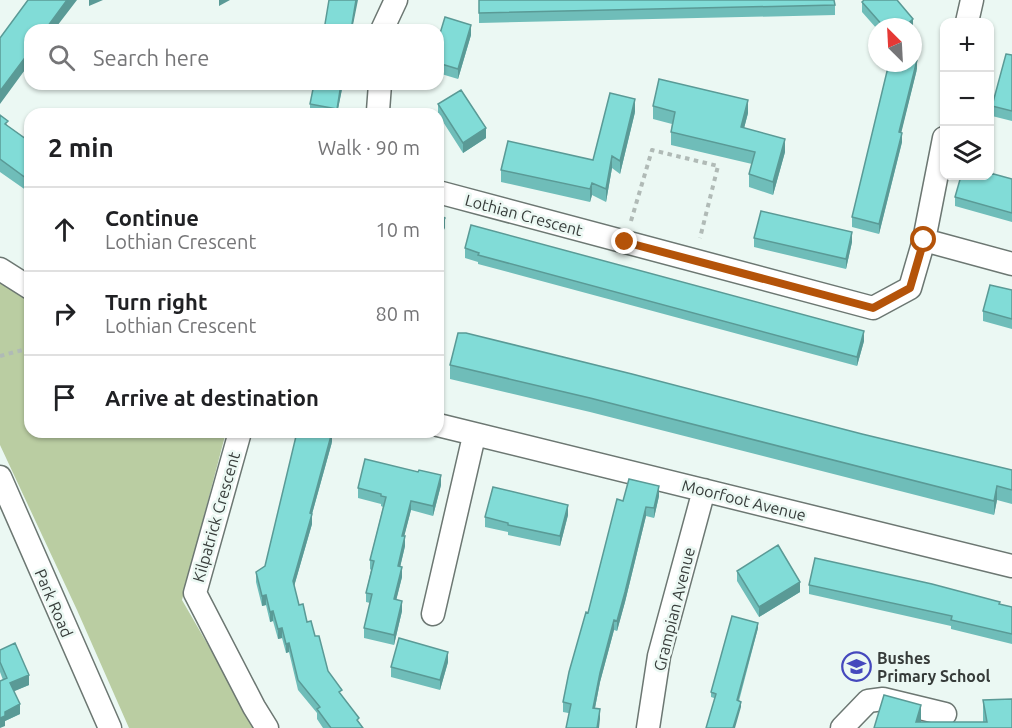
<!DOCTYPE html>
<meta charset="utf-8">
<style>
:root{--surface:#fff;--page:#f6f6f6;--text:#202124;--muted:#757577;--line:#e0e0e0}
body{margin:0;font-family:Ubuntu,sans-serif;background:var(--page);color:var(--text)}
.controls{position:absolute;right:18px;top:18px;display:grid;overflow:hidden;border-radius:12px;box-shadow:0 2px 4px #0004}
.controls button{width:54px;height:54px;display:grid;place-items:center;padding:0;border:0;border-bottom:2px solid var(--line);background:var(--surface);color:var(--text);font:30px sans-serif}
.compass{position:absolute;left:868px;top:18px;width:54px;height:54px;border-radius:50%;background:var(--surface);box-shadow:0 2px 4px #0004;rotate:336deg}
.stop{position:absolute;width:18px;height:18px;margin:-14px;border:4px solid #b45309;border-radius:50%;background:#fff}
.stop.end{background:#b45309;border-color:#fff;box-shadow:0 2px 6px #0008}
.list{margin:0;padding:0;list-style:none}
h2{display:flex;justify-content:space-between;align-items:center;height:78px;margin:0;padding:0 24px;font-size:26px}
h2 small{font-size:20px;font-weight:400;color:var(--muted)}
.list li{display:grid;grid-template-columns:39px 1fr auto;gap:18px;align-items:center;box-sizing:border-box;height:84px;padding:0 24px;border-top:2px solid var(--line)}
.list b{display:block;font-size:22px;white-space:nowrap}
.list p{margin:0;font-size:20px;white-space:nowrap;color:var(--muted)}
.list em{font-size:20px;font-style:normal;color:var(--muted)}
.icon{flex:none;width:33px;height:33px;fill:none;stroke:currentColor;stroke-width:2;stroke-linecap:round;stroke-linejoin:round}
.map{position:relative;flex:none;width:1012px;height:728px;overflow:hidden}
.search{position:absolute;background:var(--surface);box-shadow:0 2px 4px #0004;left:24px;top:24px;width:420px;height:66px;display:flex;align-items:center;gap:15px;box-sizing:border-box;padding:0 21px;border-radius:18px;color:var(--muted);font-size:22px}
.panel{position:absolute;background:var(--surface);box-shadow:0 2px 4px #0004;left:24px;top:108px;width:420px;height:330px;border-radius:18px}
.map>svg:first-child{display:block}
.grass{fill:#bacda2}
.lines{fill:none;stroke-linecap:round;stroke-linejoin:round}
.minor-casing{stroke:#6c7772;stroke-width:25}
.path{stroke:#b0bab6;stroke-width:4;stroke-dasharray:4.5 4.5;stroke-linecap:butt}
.minor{stroke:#fff;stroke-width:22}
.wall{fill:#6fbdb9}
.shaded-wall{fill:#5a9a96}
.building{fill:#81dcd7;stroke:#5a9a96;stroke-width:1.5}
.route{stroke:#b45309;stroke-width:8}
.labels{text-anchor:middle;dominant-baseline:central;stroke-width:5;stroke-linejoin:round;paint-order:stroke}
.street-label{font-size:16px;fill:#373c3a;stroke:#ebf8f3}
.poi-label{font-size:16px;font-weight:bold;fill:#373c3a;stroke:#ebf8f3;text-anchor:start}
</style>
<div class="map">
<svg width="1012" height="728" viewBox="0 0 1012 728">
<rect width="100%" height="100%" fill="#ebf8f3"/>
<path class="grass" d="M0,278l30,25v129h196l-44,168 74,128h-127l-52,-118 -77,-165z"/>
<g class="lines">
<defs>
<path id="minor" d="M967,22l5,-22
M382,30l14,-30
M380,84l-2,27 2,3
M438,192l435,116 37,-20 14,-48 20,-102
M924,240l88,24
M0,269l30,19
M438,425l574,141
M240,432l-45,161 59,114 13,21
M0,477l110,251
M433,614l41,-178
M648,728l11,-72 45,-166
M842,728l26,-27 15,-2 62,15"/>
</defs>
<use href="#minor" class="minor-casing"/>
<path class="path" d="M631,221l21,-71 66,16 -18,72
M0,356l30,-8"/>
<use href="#minor" class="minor"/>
</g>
<path class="wall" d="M479,0l356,5v10l-356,8z
M864,0h33l16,19v9v-1h-36v2l-15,-17v-10z
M471,35l-13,44 -20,-6v-33z
M1012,55v66l-20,-5v-10z
M917,69l-16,63 1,10 -23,92 -27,-7v-10z
M343,84l-6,30h-27v-10z
M438,104l48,34 -23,15 -25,-39z
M653,106l95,7 -4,15 41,24 -12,43 -24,-8v-13l3,-10 -81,-19v-13l1,-8 -19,-5z
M635,112l-15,62 -8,-6 -6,34 -14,-7 -2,7 -89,-20v-12l92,-10z
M0,115l8,11 22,16v51l-30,-21z
M1012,179v43l-57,-16v-9z
M754,238l98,4 -6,27 -92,-22z
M465,248l399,93 -7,25 -379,-102v-2l-13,-4z
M1012,290v39l-29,-8v-10z
M450,365l412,69 150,36v34l-15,-4 -3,15 -404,-103 -140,-33z
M332,442l-20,72v10l-18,62 5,19 16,31 13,35 14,25 21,32h-40l-6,-9v-6l-19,-23 -9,-38 -3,1 -4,-15 -4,1 -5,-18 -3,1 -4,-17 -4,1 -6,-24v-10l9,-6z
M441,485l-8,31 -22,-6 -7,26 1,10 -5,21 2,10 -6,23 6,11 -8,34 -30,-7v-10l6,-25 -4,-1v-9l5,-23 -1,-1v-9l13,-53 -2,-1v-2l-23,-6v-10z
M659,496l-5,22 -8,-2 -21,86 -8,29 -3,-1 -14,52 -5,26 5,11 -37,-7v-10l25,-89 35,-112z
M568,515l-8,31 -52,-11v-3l-23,-5v-10z
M737,571l63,21 -41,25 -22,-36z
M809,585l191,20 12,2v37l-61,-15v-3l-142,-32z
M758,628l-19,73 2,6 -30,-10v-5z
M0,650l29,35 -15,6 6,23 -15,7v5l-2,-46 -3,-8z
M448,662l-8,28 -49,-13v-10z
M983,700l29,28 -91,-6h62z"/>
<path class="shaded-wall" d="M67,0h10l-23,30h-9z
M89,0h14l-14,6z
M219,0h11l-11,6z
M356,0h2l-6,30h-1z
M913,19v10v-2h-9z
M471,25v10l-13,44v-10z
M30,51v12l-30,41v-13z
M917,60v9l-18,73v-10z
M341,84h2l-6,30v-5z
M635,99v13l-15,62v-13z
M748,100v13l-7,27v-13z
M486,128v10l-23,15v-10z
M902,133v9l-23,92v-10z
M785,139v13l-12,43v-13z
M612,156v12l-6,34v-13z
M592,183v12l-2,7v-13z
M445,218v10l-7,13v-10z
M852,232v10l-6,27v-10z
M864,331v10l-7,25v-9z
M332,432v10l-20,72v10l-19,66v-9l17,-68z
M441,475v10l-8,31v-10z
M659,486v10l-5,22v-10z
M997,486v14l-3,15v-14z
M411,501v9l-9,35v-9z
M568,505v10l-8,31v-10z
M646,507v9l-21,86 -8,29v-10z
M405,536v10l-7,30v-10z
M402,567v10l-8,32v-10z
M800,582v10l-41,25v-10z
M266,595v10l-4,1v-10z
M402,601v10l-8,34v-10z
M273,611v10l-3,1v-10z
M614,620v10l-14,52 -7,36v-10l7,-35z
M758,623v5l-21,77v-5z
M282,628v10l-4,1v-10z
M289,643v9l-3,1v-9z
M448,652v10l-8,28v-10z
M29,675v10l-19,8v-10z
M741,702v5l-6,21h-2z
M20,704v10l-15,7v-9z
M921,705v18l-5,-1z
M600,709v10l-1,9h-2z
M5,716v10l-5,2v-10z"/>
<path class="building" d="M28,0h39l-22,30h-15v21l-30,40v-53z
M329,0h27l-5,30h-27z
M479,0h355l1,5 -356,8z
M864,0h33l16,19 -9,8h-20l-22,-25z
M445,17l26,8 -13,44 -20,-6v-23z
M1006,54l6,1v56l-20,-5z
M913,59l4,1 -18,72 3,1 -23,91 -27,-7 37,-154h24z
M659,79l89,21 -7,27 44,12 -12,43 -24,-8 6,-22 -84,-20 4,-20 -22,-6z
M314,84h27l-4,25 -27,-5z
M461,90l25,38 -23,15 -25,-39z
M610,93l25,6 -15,62 -8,-5 -6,33 -14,-6 -2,6 -89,-19 7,-29 85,19z
M0,115l8,6 -3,3 25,18v39l-30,-22z
M990,173l22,6v34l-57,-16 6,-21h29z
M761,211l91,21 -6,27 -92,-21z
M438,214l7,4 -7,13z
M471,225l393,106 -7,26 -379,-102 1,-2 -14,-5z
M990,285l22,5v29l-29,-8z
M458,333h8l166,41 230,60 150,36v20l-15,-4 -3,15 -404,-103 -140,-33z
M297,432h35l-22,81 2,1 -19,67 6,24 4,-1 4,18 4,-1 4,15h4l9,35 14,19 -3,2 20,26 -2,2 6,8h-32l-14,-19 3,-2 -22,-27 -9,-37 -3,1 -4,-16 -4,1 -5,-18 -3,1 -4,-17 -4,1 -6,-24 9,-6z
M365,459l53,13 1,-2 22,5 -8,31 -22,-5 -9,35h3l-7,30 4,1 -8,32 8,2 -8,34 -30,-7 8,-34 -6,-1 8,-32 -4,-1 16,-63 -5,-1v-2l-23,-6z
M629,479l30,7 -5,22 -8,-1 -21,85 -8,29 -3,-1 -14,53 -7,35 7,1 -3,19h-31l5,-24 -8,-2 6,-30 17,-60 2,1 29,-114 6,2z
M493,487l75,18 -8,31 -52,-11v-2l-23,-6z
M778,545l22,37 -41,25 -22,-36z
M815,558l117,26 68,18 -1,2 13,3v27l-61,-14 1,-4 -143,-31z
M732,616l26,7 -21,77 4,2 -8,26h-27l10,-34 -5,-2z
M399,638l49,14 -8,28 -49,-13z
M15,643l14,32 -19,8 10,21 -15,8v4l-5,2v-37l7,-3 -7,-16v-12z
M884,695l37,10 -5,17h71l-4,-22 29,-1v29h-138z"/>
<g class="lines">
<path class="route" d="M625,242l248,66 37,-20 14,-48"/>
</g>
<defs>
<symbol id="school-ring" viewBox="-11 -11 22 22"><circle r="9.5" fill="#ebf8f3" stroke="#4548bd" stroke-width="1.5"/><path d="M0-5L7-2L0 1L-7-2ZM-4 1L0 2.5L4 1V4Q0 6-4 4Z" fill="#4548bd"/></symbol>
</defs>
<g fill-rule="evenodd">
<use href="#school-ring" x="840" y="650" width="33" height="33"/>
</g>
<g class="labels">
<g class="street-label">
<text transform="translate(524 215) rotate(15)">Lothian Crescent</text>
<text transform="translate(744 500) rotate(14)">Moorfoot Avenue</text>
<text transform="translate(216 517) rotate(-74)">Kilpatrick Crescent</text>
<text transform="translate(54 603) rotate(67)">Park Road</text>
<text transform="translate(674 609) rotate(-76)">Grampian Avenue</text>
</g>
<g class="poi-label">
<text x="877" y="658">Bushes<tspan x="877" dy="18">Primary School</tspan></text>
</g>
</g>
</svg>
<div class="controls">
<button>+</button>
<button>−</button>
<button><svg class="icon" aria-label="layers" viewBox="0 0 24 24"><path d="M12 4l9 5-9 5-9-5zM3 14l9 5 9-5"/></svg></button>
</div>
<svg class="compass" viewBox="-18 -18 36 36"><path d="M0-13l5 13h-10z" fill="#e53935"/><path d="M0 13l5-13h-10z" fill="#757577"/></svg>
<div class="stop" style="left:924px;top:240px"></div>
<div class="stop end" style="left:625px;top:242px"></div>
<div class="search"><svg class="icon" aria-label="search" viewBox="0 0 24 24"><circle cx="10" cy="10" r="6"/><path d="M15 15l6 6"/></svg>Search here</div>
<section class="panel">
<h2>2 min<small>Walk · 90 m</small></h2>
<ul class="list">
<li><svg class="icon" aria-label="ahead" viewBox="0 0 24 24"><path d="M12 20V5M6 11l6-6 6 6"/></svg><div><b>Continue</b><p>Lothian Crescent</p></div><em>10 m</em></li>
<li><svg class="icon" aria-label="right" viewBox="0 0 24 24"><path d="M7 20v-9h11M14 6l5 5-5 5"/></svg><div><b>Turn right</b><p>Lothian Crescent</p></div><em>80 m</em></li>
<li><svg class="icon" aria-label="arrive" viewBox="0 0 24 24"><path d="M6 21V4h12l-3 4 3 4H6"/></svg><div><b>Arrive at destination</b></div></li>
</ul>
</section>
</div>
